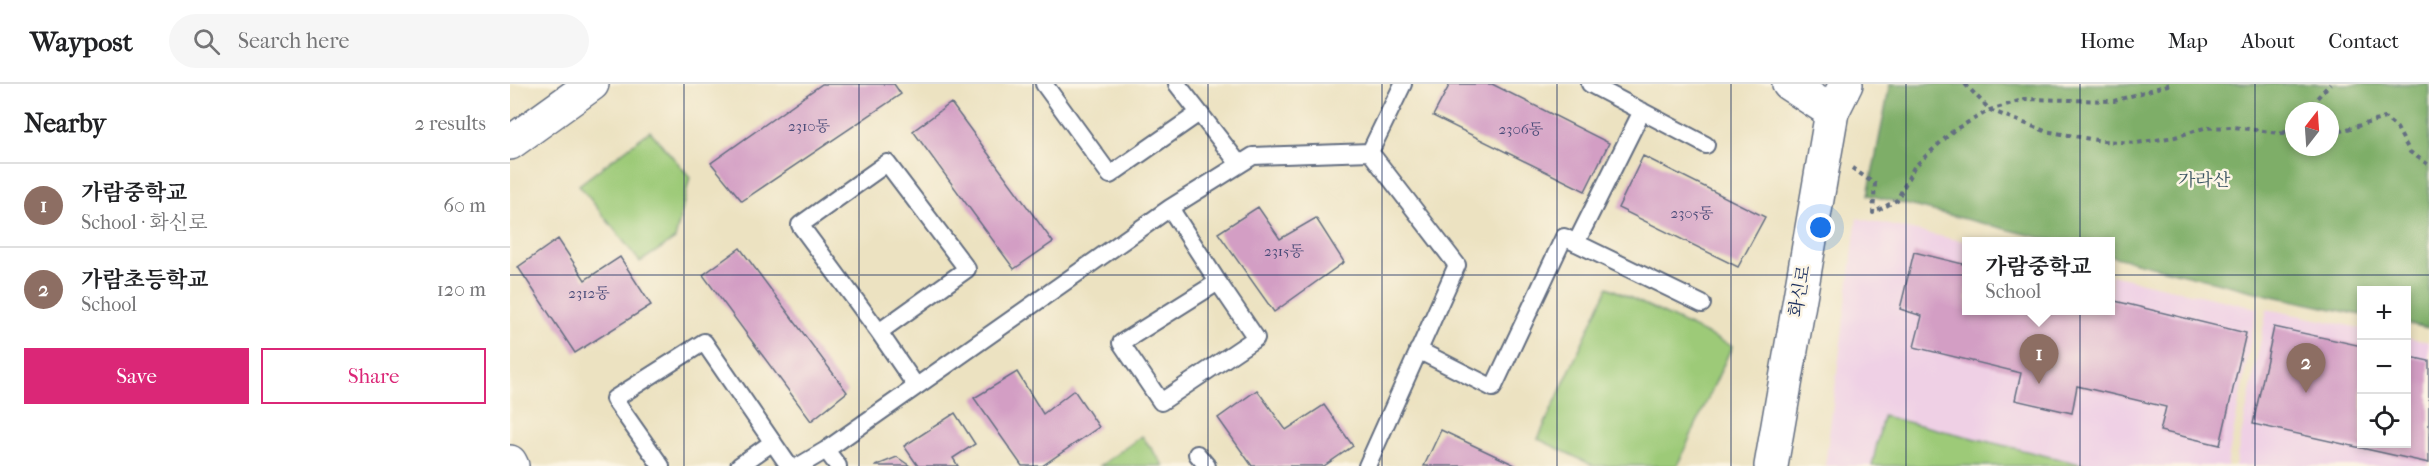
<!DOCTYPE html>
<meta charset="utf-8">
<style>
:root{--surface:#fff;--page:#f6f6f6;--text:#202124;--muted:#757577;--line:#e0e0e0;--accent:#db2777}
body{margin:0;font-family:"IM FELL French Canon","Noto Serif KR",serif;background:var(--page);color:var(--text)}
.controls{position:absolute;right:18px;bottom:18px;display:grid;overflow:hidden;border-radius:0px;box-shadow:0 3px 9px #0003}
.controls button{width:54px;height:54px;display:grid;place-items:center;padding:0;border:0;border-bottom:2px solid var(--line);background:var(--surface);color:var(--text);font:30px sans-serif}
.compass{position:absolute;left:1775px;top:18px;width:54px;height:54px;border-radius:50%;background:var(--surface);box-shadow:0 3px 9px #0003;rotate:17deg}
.you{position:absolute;left:1311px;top:144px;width:21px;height:21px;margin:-15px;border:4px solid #fff;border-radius:50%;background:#1a73e8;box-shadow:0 0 0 9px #1a73e833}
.badge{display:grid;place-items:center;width:39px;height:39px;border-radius:50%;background:var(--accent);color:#fff;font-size:20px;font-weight:700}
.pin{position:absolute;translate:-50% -50px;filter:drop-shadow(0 2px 3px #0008)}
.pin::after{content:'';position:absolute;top:32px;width:21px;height:18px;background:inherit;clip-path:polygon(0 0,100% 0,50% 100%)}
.popup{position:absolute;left:1452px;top:153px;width:153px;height:78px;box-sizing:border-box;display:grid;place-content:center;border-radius:0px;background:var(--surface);filter:drop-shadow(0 2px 4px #0005);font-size:20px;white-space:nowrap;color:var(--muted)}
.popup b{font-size:22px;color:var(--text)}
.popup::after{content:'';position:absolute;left:50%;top:100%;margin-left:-12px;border:12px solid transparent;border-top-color:var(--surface)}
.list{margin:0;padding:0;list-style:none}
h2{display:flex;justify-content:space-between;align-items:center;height:78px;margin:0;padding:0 24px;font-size:26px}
h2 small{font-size:20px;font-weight:400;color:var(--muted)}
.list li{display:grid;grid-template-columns:39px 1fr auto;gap:18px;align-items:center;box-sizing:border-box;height:84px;padding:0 24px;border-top:2px solid var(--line)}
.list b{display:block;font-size:22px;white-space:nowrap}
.list p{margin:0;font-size:20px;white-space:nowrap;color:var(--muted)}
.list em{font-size:20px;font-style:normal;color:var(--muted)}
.actions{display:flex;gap:12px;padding:18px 24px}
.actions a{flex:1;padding:14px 0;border:2px solid var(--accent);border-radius:0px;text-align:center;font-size:21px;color:var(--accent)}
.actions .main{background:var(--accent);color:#fff}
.icon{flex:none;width:33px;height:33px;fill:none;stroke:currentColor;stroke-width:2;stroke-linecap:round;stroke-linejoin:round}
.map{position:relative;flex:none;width:1919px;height:382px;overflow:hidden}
header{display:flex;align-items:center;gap:36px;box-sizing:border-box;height:84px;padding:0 30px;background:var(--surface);border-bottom:2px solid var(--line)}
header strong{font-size:28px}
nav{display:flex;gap:33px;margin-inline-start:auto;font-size:21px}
.search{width:420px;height:54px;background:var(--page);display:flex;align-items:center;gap:15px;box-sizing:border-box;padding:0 21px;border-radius:33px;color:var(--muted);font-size:22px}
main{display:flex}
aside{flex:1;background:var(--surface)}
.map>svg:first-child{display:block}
.built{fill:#efd0e5}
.green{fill:#9dca78;stroke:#5c7c6b;stroke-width:1.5}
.forest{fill:#7eae68;stroke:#4c6e63;stroke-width:1.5;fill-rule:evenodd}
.building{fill:#d39ec4}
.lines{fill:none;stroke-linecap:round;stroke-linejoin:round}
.lane-casing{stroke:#646e81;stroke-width:20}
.secondary-casing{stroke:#646e81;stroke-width:36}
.primary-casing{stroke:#646e81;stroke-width:36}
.path{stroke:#646e81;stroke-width:4;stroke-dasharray:4.5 4.5;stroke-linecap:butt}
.lane{stroke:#fff;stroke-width:16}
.secondary{stroke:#fff;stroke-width:33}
.primary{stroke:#fff;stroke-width:33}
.grid{fill:none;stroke:#1b2f5e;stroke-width:1.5;stroke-opacity:0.55}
.labels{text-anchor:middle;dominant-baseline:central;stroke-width:5;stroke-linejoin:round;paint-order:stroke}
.number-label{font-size:15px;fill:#494b78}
.park-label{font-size:18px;fill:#3c5664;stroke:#fcf5e5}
.street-label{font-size:18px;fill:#1b2f5e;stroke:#fcf5e5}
</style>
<header>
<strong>Waypost</strong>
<div class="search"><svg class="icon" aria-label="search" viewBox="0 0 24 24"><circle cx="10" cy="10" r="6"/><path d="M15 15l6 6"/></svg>Search here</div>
<nav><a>Home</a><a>Map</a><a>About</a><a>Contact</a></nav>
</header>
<main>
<aside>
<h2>Nearby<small>2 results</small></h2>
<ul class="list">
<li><span class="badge" style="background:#8d6e63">1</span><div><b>가람중학교</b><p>School · 화신로</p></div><em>60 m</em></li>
<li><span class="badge" style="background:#8d6e63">2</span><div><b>가람초등학교</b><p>School</p></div><em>120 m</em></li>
</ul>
<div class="actions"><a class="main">Save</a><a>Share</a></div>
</aside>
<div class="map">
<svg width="1919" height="382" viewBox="0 0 1919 382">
<rect width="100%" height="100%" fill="#fcf5e5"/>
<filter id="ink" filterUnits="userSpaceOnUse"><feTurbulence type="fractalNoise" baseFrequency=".0167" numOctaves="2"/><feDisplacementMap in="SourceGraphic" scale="12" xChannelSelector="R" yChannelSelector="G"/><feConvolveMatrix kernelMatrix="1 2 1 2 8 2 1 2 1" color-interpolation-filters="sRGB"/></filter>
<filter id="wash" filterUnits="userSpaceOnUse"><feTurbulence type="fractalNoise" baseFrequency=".008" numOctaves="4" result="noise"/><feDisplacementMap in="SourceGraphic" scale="24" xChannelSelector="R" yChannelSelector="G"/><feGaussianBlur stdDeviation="1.35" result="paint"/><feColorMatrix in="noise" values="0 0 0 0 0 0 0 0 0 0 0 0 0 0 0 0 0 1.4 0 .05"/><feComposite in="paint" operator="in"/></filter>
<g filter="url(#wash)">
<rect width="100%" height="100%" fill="#ece2c1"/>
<path class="built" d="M1347,134l110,24v68h144v-35l146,33 -30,158h-402z
M1757,225l94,19 1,116h44l1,-107 22,5v124h-194z"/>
<path class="green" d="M140,47l40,46 -15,62 -35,23 -61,-77z
M1098,203l124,59 -55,120h-83l-56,-27z
M1373,332l205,50h-216z
M632,352l22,30h-64z"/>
<path class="forest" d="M1380,0h539v244l-22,-4 -1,-33h-44l-1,24 -93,-20 -157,-39v-14l-57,-1 -186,-46zM1784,27h36v36h-36z"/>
<g id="blocks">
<path class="building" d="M312,0h72l7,10 -159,107 -31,-38z
M940,0h42l117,59 -24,48 -152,-75z
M441,19l102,139 -39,27 -101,-138z
M1133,72l122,61 -27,50 -120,-59z
M748,123l22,32 36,-21 28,44 -70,50 -56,-79z
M48,155l27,41 35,-23 31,48 -76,48 -57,-86z
M230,164l107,144 -36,29 -108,-146z
M1404,168l53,13v45h144v-10l135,33 -26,112 -60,-14 6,-24 -89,-21 -5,27 -57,-13 6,-27 -107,-26 8,-31 -22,-7z
M1764,243l88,19v98h44v-88l23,5v102l-176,-39z
M507,288l26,42 31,-24 25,37 -57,39h-20l-48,-68z
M747,306l29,40 38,-25 29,41 -29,20h-72l-34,-48z
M445,329l20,31 -22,14 5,8h-40l-14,-20z
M931,346l76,36h-93z
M387,373l13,9h-35z"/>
</g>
</g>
<g filter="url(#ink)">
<use href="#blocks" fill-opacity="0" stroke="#646e81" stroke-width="1.5"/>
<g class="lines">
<defs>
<path id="lane" d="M534,0l66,91 89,-62
M667,0l62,80
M1080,0l116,61
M860,68l33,-68
M660,124l48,74 -97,61 40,59 95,-64 -38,-56
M1066,159l66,-132
M369,248l88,-63 -80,-106 -87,62 79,107 37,54
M908,266l75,38 71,-151 138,67
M687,370l10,12
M151,382l-47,-67 90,-57 85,124
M229,382l34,-24
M289,382l27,-16
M328,382l-12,-16 344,-242 83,-52 117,-4
M857,382l90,-201 -87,-113"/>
<path id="secondary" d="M1279,0l43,28
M0,59l82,-59
M1261,382l61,-354 14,-28"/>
<path id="primary" d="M0,378l2,4"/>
</defs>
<use href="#lane" class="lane-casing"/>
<use href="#secondary" class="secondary-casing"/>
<use href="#primary" class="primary-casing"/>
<path class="path" d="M1455,0l25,26 55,21 57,10 34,2 39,-6 29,-9 29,-1 61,8
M1795,27l25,-27
M1773,50l11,-12
M1820,50l55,-16 12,10 13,24 19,13
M1342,84l23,16 -2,29 24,-13 17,-33 40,-37 36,-20 35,-11 89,2 57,-17"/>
<use href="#lane" class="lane"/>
<use href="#secondary" class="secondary"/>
<use href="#primary" class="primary"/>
</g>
</g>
<path class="grid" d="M174,0v382M349,0v382M523,0v382M698,0v382M872,0v382M1047,0v382M1221,0v382M1396,0v382M1570,0v382M1745,0v382M0,191h1919"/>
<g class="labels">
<g class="number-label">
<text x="299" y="42">2310동</text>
<text x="1011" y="45">2306동</text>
<text x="1182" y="129">2305동</text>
<text x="774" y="167">2315동</text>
<text x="79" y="209">2312동</text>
</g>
<g class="park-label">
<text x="1694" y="96">가라산</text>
</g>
<g class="street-label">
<text transform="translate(1290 207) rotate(-80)">화신로</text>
</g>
</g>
</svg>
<div class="controls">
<button>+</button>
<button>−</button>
<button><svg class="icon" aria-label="locate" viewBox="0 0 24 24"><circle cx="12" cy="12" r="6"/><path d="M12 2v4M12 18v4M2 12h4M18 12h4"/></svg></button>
</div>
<svg class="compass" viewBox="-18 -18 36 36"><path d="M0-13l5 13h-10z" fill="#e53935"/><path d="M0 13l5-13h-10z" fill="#757577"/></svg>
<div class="you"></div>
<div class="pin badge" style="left:1529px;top:300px;background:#8d6e63">1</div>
<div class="popup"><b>가람중학교</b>School</div>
<div class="pin badge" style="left:1796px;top:309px;background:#8d6e63">2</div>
</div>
</main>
